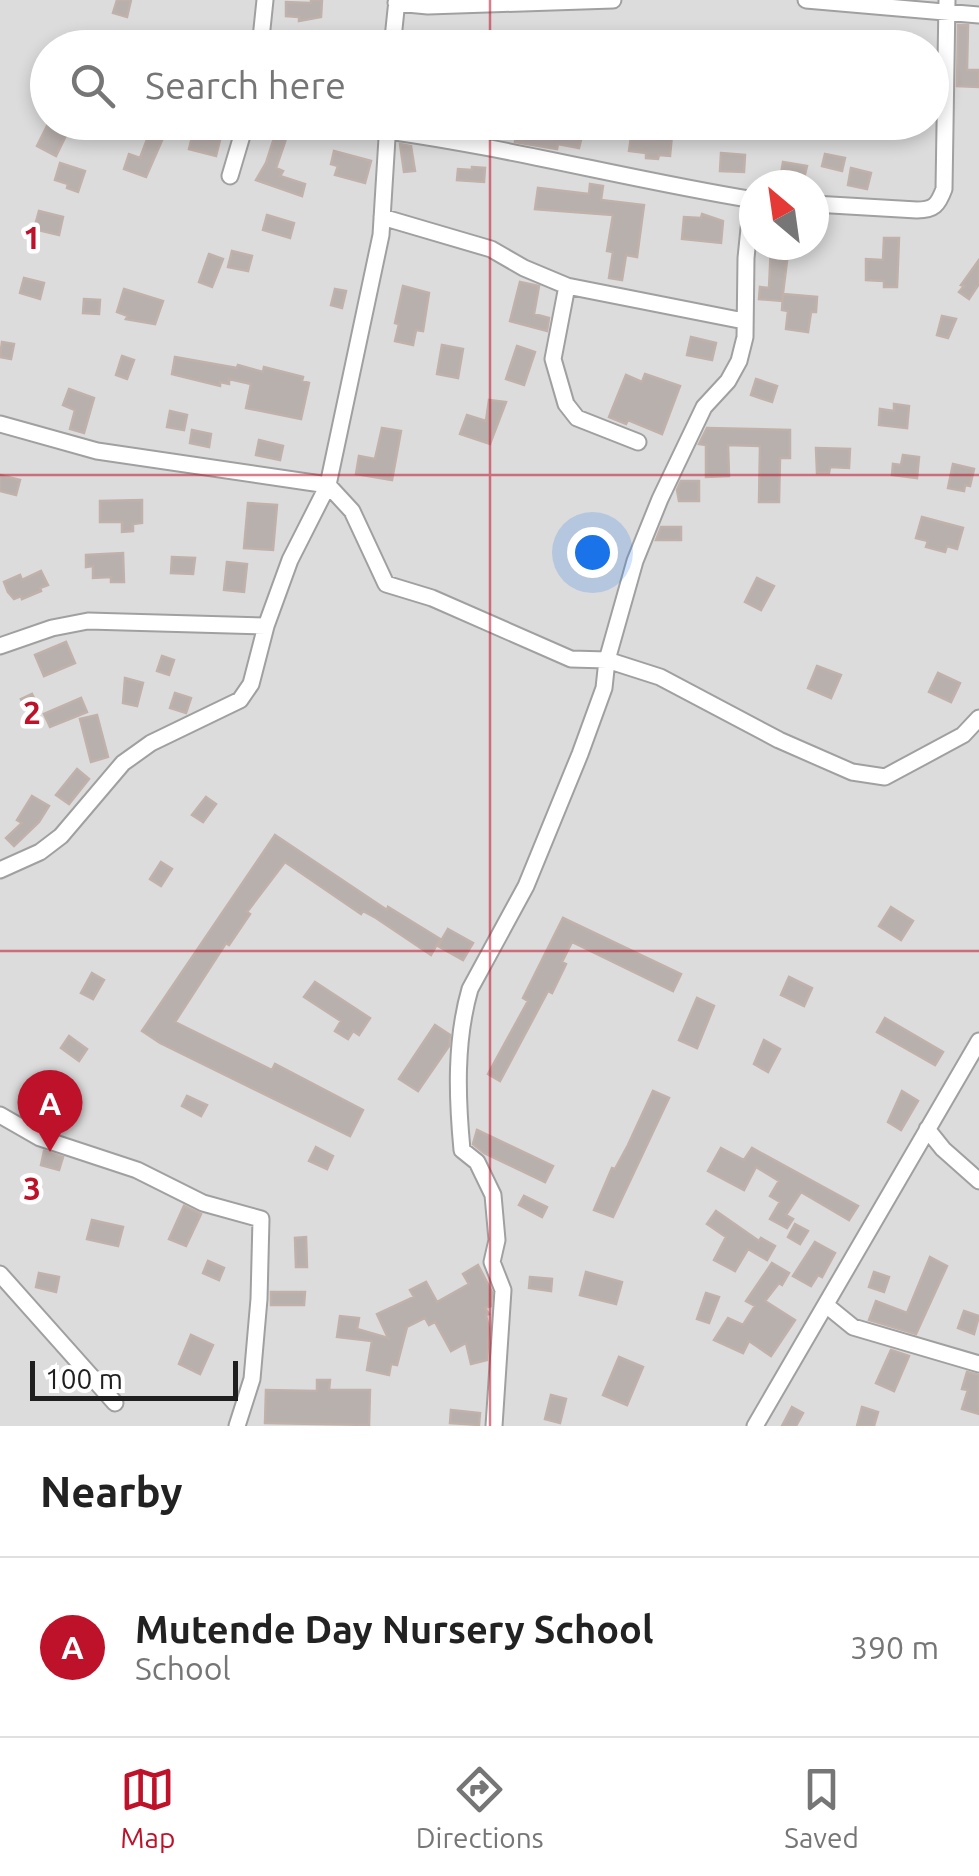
<!DOCTYPE html>
<style>
:root{--surface:#fff;--page:#f6f6f6;--text:#222;--muted:#767676;--line:#e0e0e0;--accent:#bd1229}
body{margin:0;font-family:Ubuntu,sans-serif;background:var(--page);color:var(--text)}
.compass{position:absolute;left:739px;top:170px;width:90px;height:90px;border-radius:50%;background:var(--surface);box-shadow:0 5px 15px #0003;rotate:331deg}
.scale{position:absolute;left:30px;bottom:25px;width:208px;box-sizing:border-box;padding-left:10px;border:5px solid #1f1f1f;border-top:0;font-size:28px;line-height:35px;white-space:nowrap;color:#1f1f1f;-webkit-text-stroke:8px #fff;paint-order:stroke}
.you{position:absolute;left:592px;top:552px;width:35px;height:35px;margin:-25px;border:8px solid #fff;border-radius:50%;background:#1a73e8;box-shadow:0 0 0 15px #1a73e833}
.badge{display:grid;place-items:center;width:65px;height:65px;border-radius:50%;background:var(--accent);color:#fff;font-size:32px;font-weight:700}
.pin{position:absolute;translate:-50% -82px;filter:drop-shadow(0 2px 5px #0008)}
.pin::after{content:'';position:absolute;top:52px;width:35px;height:30px;background:inherit;clip-path:polygon(0 0,100% 0,50% 100%)}
.list{margin:0;padding:0;list-style:none}
h2{display:flex;justify-content:space-between;align-items:center;height:130px;margin:0;padding:0 40px;font-size:42px}
h2 small{font-size:32px;font-weight:400;color:var(--muted)}
.list li{display:grid;grid-template-columns:65px 1fr auto;gap:30px;align-items:center;box-sizing:border-box;height:180px;padding:0 40px;border-top:2px solid var(--line)}
.list b{display:block;font-size:38px;white-space:nowrap}
.list p{margin:0;font-size:32px;white-space:nowrap;color:var(--muted)}
.list em{font-size:32px;font-style:normal;color:var(--muted)}
.icon{flex:none;width:55px;height:55px;fill:none;stroke:currentColor;stroke-width:2;stroke-linecap:round;stroke-linejoin:round}
.map{position:relative;flex:none;width:979px;height:1426px;overflow:hidden}
.search{position:absolute;background:var(--surface);box-shadow:0 5px 15px #0003;left:30px;right:30px;top:30px;height:110px;display:flex;align-items:center;gap:25px;box-sizing:border-box;padding:0 35px;border-radius:55px;color:var(--muted);font-size:38px}
.sheet{height:310px;background:var(--surface)}
nav{display:flex;justify-content:space-around;align-items:center;box-sizing:border-box;height:140px;border-top:2px solid var(--line);background:var(--surface);font-size:28px;color:var(--muted)}
nav a{display:grid;justify-items:center;gap:5px}
nav .on{color:var(--accent)}
.map>svg:first-child{display:block}
.residential{fill:#dddcdd;fill-rule:evenodd}
.building{fill:#b8b0ac;stroke:#c0b1aa;stroke-width:2.5}
.lines{fill:none;stroke-linecap:round;stroke-linejoin:round}
.minor-casing{stroke:#a0a0a0;stroke-width:19}
.minor{stroke:#fff;stroke-width:15}
.grid{fill:none;stroke:#bd1229;stroke-width:2.5;stroke-opacity:0.55}
.grid-label{font-size:32px;text-anchor:middle;font-weight:bold;fill:#bd1229;stroke:#fff;stroke-width:9;stroke-linejoin:round;paint-order:stroke}
</style>
<div class="map">
<svg width="979" height="1426" viewBox="0 0 979 1426">
<rect width="100%" height="100%" fill="#efebe7"/>
<path class="residential" d="M0,0h979v1426h-979zM48,48h884v74h-884zM754,185h60v60h-60z"/>
<path class="building" d="M117,0h14l-4,17 -14,-4z
M311,0h11l-1,17 -22,4v-4l-13,-1v-14l25,1z
M958,25h10l-1,45h12v17l-22,-1z
M49,122l21,5 -14,29 -19,-10z
M139,122h31l-24,55 -22,-8 5,-15 11,4 8,-21 -13,-5z
M315,122h40l-2,13 -38,-6z
M550,125l33,7 -4,16 -21,-4 -1,5 -42,-7 2,-16 32,5z
M194,129l27,7 -5,20 -27,-7z
M632,130l40,5 -2,21 -11,-1 -1,4 -12,-1v-5l-17,-2z
M275,135l11,4 -10,29 7,3 -3,5 25,8 -3,12 -46,-16 10,-17z
M400,144l11,2 4,25 -11,1z
M334,151l37,10 -6,22 -30,-8 3,-9 -7,-2z
M721,153l24,2 -1,17 -24,-1z
M825,154l20,4 -3,13 -20,-5z
M783,162l24,4 -3,12 -23,-4z
M60,163l25,8 -7,21 -11,-4 1,-4 -13,-4z
M472,167l13,1 -1,14 -27,-2 1,-11 14,1z
M851,168l20,5 -4,16 -19,-4z
M590,184l13,2 -2,14 43,5 -7,52 -11,-2 -4,25 -13,-2 4,-26 -6,-1 6,-36 -78,-6 3,-21 51,6z
M39,211l24,6 -4,18 -25,-6z
M702,214l21,7 -2,22 -39,-4 2,-22 17,1z
M267,215l27,8 -4,15 -27,-8z
M884,238h15l-2,49h-13v-6l-18,-1v-21l17,1z
M771,245h18l-7,56 -23,-2 1,-12 9,1z
M232,251l20,5 -4,15 -20,-4z
M209,254l14,5 -11,28 -13,-5z
M979,260v24l-10,15 -10,-7 5,-6 -3,-1z
M24,278l20,5 -4,16 -20,-6z
M520,282l19,4 -5,28 15,4 -2,13 -37,-10z
M403,286l26,7 -6,38 -7,-1 -3,15 -18,-4 4,-17 -4,-1z
M124,289l39,12 -8,23 -29,-5 2,-3 -11,-4z
M335,289l11,2 -4,17 -11,-3z
M783,294l34,3 -1,15h-5l-3,20 -22,-3 2,-18 -6,-1z
M84,299l16,1 -1,14 -16,-1z
M942,316l14,3 -8,19 -11,-3z
M691,337l25,6 -4,17 -25,-5z
M2,342l12,2 -3,15 -11,-2z
M442,345l21,4 -5,29 -21,-4z
M517,346l18,6 -11,33 -18,-6z
M122,356l12,4 -7,19 -11,-4z
M175,357l62,11 1,-3 25,7 1,-5 39,10 -1,4 7,2 -8,36 -55,-11 5,-24 -22,-5v5l-9,-2v4l-48,-12z
M645,374l35,12 -18,48 -34,-14 -2,4 -17,-7 17,-42 16,7z
M756,379l21,7 -5,16 -21,-7z
M69,389l25,9 -10,35 -14,-4 5,-19 -12,-5z
M489,400l17,2 -16,42 -30,-10 7,-19 19,6z
M894,404l15,2 -2,22 -28,-3 1,-16 14,2z
M170,411l17,4 -3,15 -17,-3z
M382,428l19,3 -9,49 -36,-6 3,-18 16,3z
M707,428l83,2v28h-10l-1,44h-20l1,-56 -32,-1 1,31 -23,1v-32l-7,-1z
M192,430l19,4 -2,13 -19,-4z
M259,440l24,6 -3,14 -24,-5z
M816,448l34,1 -1,19 -19,-1 -1,6h-12z
M903,455l16,2 -2,21 -25,-3 1,-11 8,1z
M953,464l21,5 -4,17 -5,-1 -1,6 -16,-3z
M0,475l20,5 -4,15 -16,-4z
M681,481h18v20h-20l-2,-11z
M142,500v23l-9,1v7l-11,1v-10h-22v-21z
M248,503l29,2 -4,45 -29,-2z
M922,517l41,11 -6,21 -10,-3 -2,6 -19,-5 2,-6 -12,-3z
M661,527h20v13h-25z
M123,553l1,29h-13v-5l-18,1v-12l-7,1v-12z
M172,557l23,1 -2,16 -22,-1z
M227,562l20,2 -3,28 -20,-2z
M41,571l7,14 -8,3 1,3 -19,8 -1,-3 -7,3 -6,-7 -4,-10 16,-7 2,5z
M757,578l17,8 -13,24 -16,-8z
M66,642l9,21 -31,13 -9,-21z
M162,656l12,4 -5,15 -12,-4z
M817,666l24,9 -10,23 -23,-10z
M938,673l22,10 -9,19 -22,-10z
M125,678l18,5 -6,23 -14,-3z
M175,693l16,5 -5,15 -16,-5z
M32,694l8,16 -11,5 -8,-16z
M81,698l6,14 -37,15 -6,-13z
M97,715l11,42 -17,5 -11,-43z
M77,769l12,10 -20,25 -13,-9z
M32,796l17,10 -10,16 -25,24 -8,-8 16,-15 -5,-3z
M206,797l10,7 -13,18 -11,-7z
M275,835l112,75 1,-3 52,32 -9,16 -55,-37 -13,-7 -2,3 -76,-52 -38,50 3,2 -21,31 -3,-2 -51,79 97,48 3,-6 88,46 -13,26 -190,-93 -18,-12z
M161,862l11,7 -11,17 -11,-7z
M891,907l22,14 -12,19 -22,-14z
M563,918l118,56 -8,17 -101,-49 -10,20 4,2 -14,29 -4,-2 -48,90 -12,-7 40,-73 -5,-3z
M448,929l25,14 -10,17 -25,-14z
M92,973l12,7 -11,19 -12,-6z
M789,977l23,11 -8,18 -23,-11z
M315,982l55,36 -11,17 -6,-4 -5,8 -13,-8 6,-10 -37,-24z
M697,998l17,8 -17,42 -18,-8z
M885,1018l58,34 -8,13 -58,-33z
M435,1025l15,10 -1,11 -31,45 -19,-12z
M69,1036l18,13 -8,12 -18,-13z
M764,1040l16,9 -12,23 -14,-8z
M653,1091l16,7 -56,119 -19,-7 18,-42 3,1 13,-24z
M902,1091l16,10 -17,29 -13,-8z
M187,1096l20,9 -6,11 -19,-10z
M477,1130l76,36 -8,16 -61,-29 -11,-9z
M316,1147l17,9 -6,13 -18,-8z
M721,1148l23,12 8,-12 106,58 -9,14 -48,-28 -15,23 7,4 -6,9 -17,-9 10,-17 -10,-6 9,-15 -23,-14 -12,23 -36,-19z
M44,1151l19,6 -4,13 -18,-5z
M524,1196l23,11 -5,10 -23,-12z
M184,1206l17,8 -15,32 -17,-7z
M716,1211l43,30 2,-3 14,8 -8,14 -19,-11 -13,22 -21,-11 12,-23 -19,-13z
M92,1220l31,7 -5,19 -31,-7z
M795,1224l13,7 -8,13 -12,-7z
M306,1237l1,30h-11l-1,-29z
M815,1242l20,11 -13,24 -4,-2 -7,11 -18,-10z
M930,1257l17,9 -31,68 -47,-14 7,-19 31,12z
M208,1261l16,7 -5,12 -16,-7z
M772,1263l17,10 -7,12 -3,-2 -14,18 30,19 -24,36 -22,-15 -6,12 -29,-13 14,-22 15,7 12,-19 -9,-5z
M478,1265l14,27 -1,14 -6,2 4,6 -3,1 3,13 -2,32 -16,4 -5,-21 -15,8 -16,-29 -6,3 -4,-7 -18,9 -10,38 -6,-1 -2,11 -22,-5 5,-29 -35,-4 3,-21 19,2 -2,11 31,9 -11,-24 37,-17 -4,-7 16,-8 11,20 32,-18 -6,-10z
M586,1272l36,10 -6,22 -36,-9z
M874,1272l15,5 -5,15 -15,-5z
M39,1273l20,4 -3,15 -20,-5z
M530,1277l22,2 -1,12 -22,-3z
M271,1292h34l-1,13h-33z
M706,1293l13,4 -10,26 -12,-4z
M964,1311l15,5 -5,18 -16,-6z
M191,1335l22,10 -13,29 -21,-10z
M891,1350l18,6 -15,35 -18,-8z
M619,1357l24,10 -16,38 -24,-10z
M967,1372l12,3v39l-17,-5 6,-19 -6,-1z
M317,1380h13l-1,10h41l-1,35 -104,-2 1,-33 51,1z
M551,1395l15,4 -6,24 -15,-4z
M792,1407l11,6 -7,13h-14z
M862,1407l16,5 -4,14h-17z
M451,1410l29,3 -1,12 -29,-2z"/>
<g class="lines">
<defs>
<path id="minor" d="M806,0l173,15
M396,3l32,3 185,-6
M260,48l5,-48
M392,48l5,-48
M388,122l-7,113 -53,250 24,26 34,73 46,14 139,61 36,1 53,17 119,63 73,32 33,5 78,-42 16,-17
M388,131c123,17 243,49 366,69
M230,176l16,-54
M814,204l103,6c17,0 21,-5 27,-21l3,-189
M382,217l109,32 33,19 43,18 -14,73 13,45 11,14 61,24
M567,286l177,35
M0,424l97,27 231,34 -38,75 -24,66 -15,58 -11,16 -89,43 -28,20 -62,73 -21,16 -40,18
M0,646l52,-18 36,-7 178,5
M0,1115l40,23 97,32 66,33 58,16 -2,80 -7,80 -15,47
M927,1129l16,20 36,32
M0,1274l115,129
M826,1305l27,22 126,37
M494,1426l9,-136 -11,-28 5,-22 -4,-45 -16,-33 -15,-12c-5,-53 -7,-109 8,-161l56,-103 54,-132 24,-66 3,-28 28,-99 25,-62 44,-92 24,-26 11,-20 6,-24 1,-79 6,-59
M755,1426l224,-385"/>
</defs>
<use href="#minor" class="minor-casing"/>
<use href="#minor" class="minor"/>
</g>
<path class="grid" d="M490,0v48M490,122v1304M0,475h979M0,951h979"/>
<g class="grid-label">
<text x="32" y="249">1</text>
<text x="32" y="724">2</text>
<text x="32" y="1200">3</text>
</g>
</svg>
<svg class="compass" viewBox="-18 -18 36 36"><path d="M0-13l5 13h-10z" fill="#e53935"/><path d="M0 13l5-13h-10z" fill="#767676"/></svg>
<div class="scale">100 m</div>
<div class="you"></div>
<div class="pin badge" style="left:50px;top:1152px">A</div>
<div class="search"><svg class="icon" aria-label="search" viewBox="0 0 24 24"><circle cx="10" cy="10" r="6"/><path d="M15 15l6 6"/></svg>Search here</div>
</div>
<section class="sheet">
<h2>Nearby<small></small></h2>
<ul class="list">
<li><span class="badge">A</span><div><b>Mutende Day Nursery School</b><p>School</p></div><em>390 m</em></li>
</ul>
</section>
<nav>
<a class="on"><svg class="icon" aria-label="map" viewBox="0 0 24 24"><path d="M3 6l6-2 6 2 6-2v14l-6 2-6-2-6 2zM9 4v14M15 6v14"/></svg>Map</a>
<a><svg class="icon" aria-label="directions" viewBox="0 0 24 24"><path d="M12 3l9 9-9 9-9-9zM9 14v-3h6M13 9l2 2-2 2"/></svg>Directions</a>
<a><svg class="icon" aria-label="saved" viewBox="0 0 24 24"><path d="M7 4h10v16l-5-4-5 4z"/></svg>Saved</a>
</nav>
